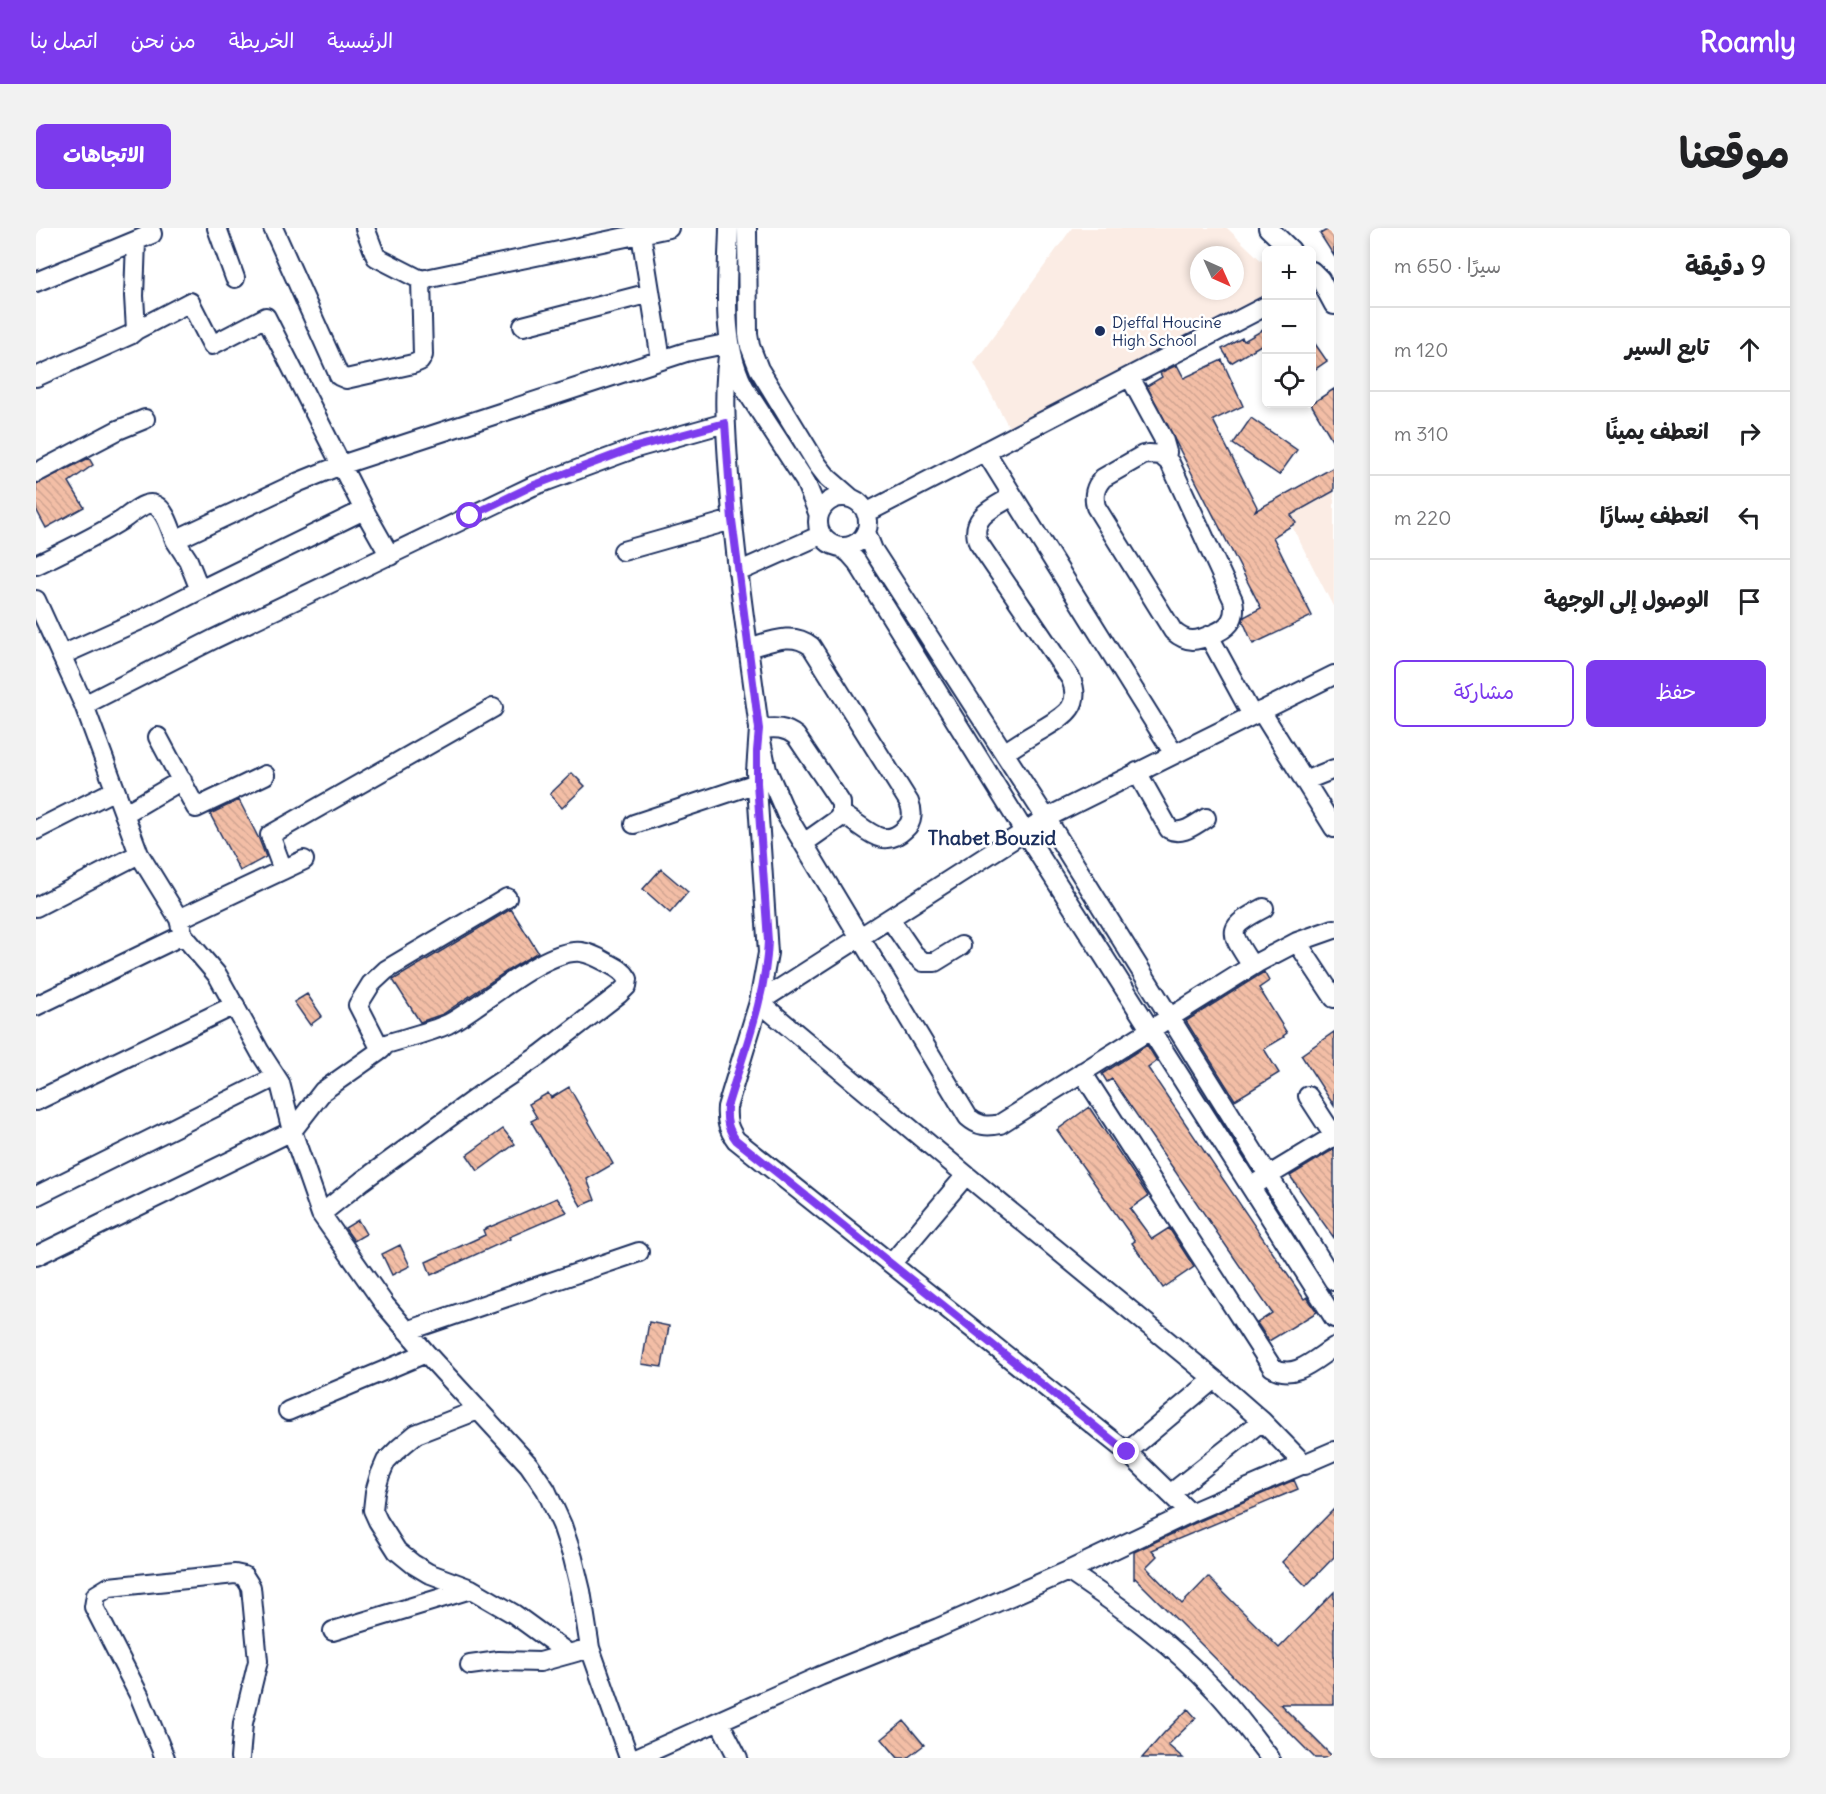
<!DOCTYPE html>
<html lang="ar">
<meta charset="utf-8">
<style>
:root{--surface:#fff;--page:#f2f2f2;--text:#202124;--muted:#757577;--line:#e0e0e0;--accent:#7c3aed}
body{margin:0;font-family:Delius,"Playpen Sans Arabic",sans-serif;background:var(--page);color:var(--text);direction:rtl}
.controls{position:absolute;right:18px;top:18px;display:grid;overflow:hidden;border-radius:9px;box-shadow:0 3px 9px #0003}
.controls button{width:54px;height:54px;display:grid;place-items:center;padding:0;border:0;border-bottom:2px solid var(--line);background:var(--surface);color:var(--text);font:30px sans-serif}
.compass{position:absolute;left:1154px;top:18px;width:54px;height:54px;border-radius:50%;background:var(--surface);box-shadow:0 3px 9px #0003;rotate:135deg}
.stop{position:absolute;width:18px;height:18px;margin:-14px;border:4px solid #7c3aed;border-radius:50%;background:#fff}
.stop.end{background:#7c3aed;border-color:#fff;box-shadow:0 2px 6px #0008}
.list{margin:0;padding:0;list-style:none}
h2{display:flex;justify-content:space-between;align-items:center;height:78px;margin:0;padding:0 24px;font-size:26px}
h2 small{font-size:20px;font-weight:400;color:var(--muted)}
.list li{display:grid;grid-template-columns:39px 1fr auto;gap:18px;align-items:center;box-sizing:border-box;height:84px;padding:0 24px;border-top:2px solid var(--line)}
.list b{display:block;font-size:22px;white-space:nowrap}
.list em{font-size:20px;font-style:normal;color:var(--muted)}
.actions{display:flex;gap:12px;padding:18px 24px}
.actions a{flex:1;padding:14px 0;border:2px solid var(--accent);border-radius:9px;text-align:center;font-size:21px;color:var(--accent)}
.actions .main{background:var(--accent);color:#fff}
.icon{flex:none;width:33px;height:33px;fill:none;stroke:currentColor;stroke-width:2;stroke-linecap:round;stroke-linejoin:round}
.map{position:relative;flex:none;width:1298px;height:1530px;overflow:hidden;direction:ltr;border-radius:9px}
header{display:flex;align-items:center;gap:36px;box-sizing:border-box;height:84px;padding:0 30px;background:var(--accent);color:#fff}
header strong{font-size:28px}
nav{display:flex;gap:33px;margin-inline-start:auto;font-size:21px}
.intro{display:flex;align-items:center;justify-content:space-between;box-sizing:border-box;height:144px;padding:0 36px}
h1{margin:0;font-size:42px}
.button{padding:15px 27px;border-radius:9px;background:var(--accent);color:#fff;font-size:21px;font-weight:700}
main{display:flex;gap:36px;padding:0 36px}
aside{flex:1;background:var(--surface);border-radius:9px;box-shadow:0 3px 9px #0003}
.map>svg:first-child{display:block}
.built{fill:#fbece4;fill-rule:evenodd}
.building{fill:url(#building-back-hatch);stroke:#1b2f5e;stroke-width:1.5}
.lines{fill:none;stroke-linecap:round;stroke-linejoin:round}
.minor-casing{stroke:#1b2f5e;stroke-width:22}
.minor{stroke:#fff;stroke-width:18}
.route{stroke:#7c3aed;stroke-width:8}
.poi-dot{fill:#1b2f5e;stroke:#fff;stroke-width:2}
.labels{text-anchor:middle;dominant-baseline:central;stroke-width:5;stroke-linejoin:round;paint-order:stroke}
.poi-label{font-size:16px;fill:#1b2f5e;stroke:#fff;text-anchor:start}
.quarter-label{font-size:20px;font-weight:bold;fill:#1b2f5e;stroke:#fff}
</style>
<header>
<strong>Roamly</strong>
<nav><a>الرئيسية</a><a>الخريطة</a><a>من نحن</a><a>اتصل بنا</a></nav>
</header>
<div class="intro"><h1>موقعنا</h1><a class="button">الاتجاهات</a></div>
<main>
<aside>
<h2>9 دقيقة<small>سيرًا · 650 m</small></h2>
<ul class="list">
<li><svg class="icon" aria-label="ahead" viewBox="0 0 24 24"><path d="M12 20V5M6 11l6-6 6 6"/></svg><div><b>تابع السير</b></div><em>120 m</em></li>
<li><svg class="icon" aria-label="right" viewBox="0 0 24 24"><path d="M7 20v-9h11M14 6l5 5-5 5"/></svg><div><b>انعطف يمينًا</b></div><em>310 m</em></li>
<li><svg class="icon" aria-label="left" viewBox="0 0 24 24"><path d="M17 20v-9H6M10 6l-5 5 5 5"/></svg><div><b>انعطف يسارًا</b></div><em>220 m</em></li>
<li><svg class="icon" aria-label="arrive" viewBox="0 0 24 24"><path d="M6 21V4h12l-3 4 3 4H6"/></svg><div><b>الوصول إلى الوجهة</b></div></li>
</ul>
<div class="actions"><a class="main">حفظ</a><a>مشاركة</a></div>
</aside>
<div class="map">
<svg width="1298" height="1530" viewBox="0 0 1298 1530">
<defs>
<pattern id="building-back-hatch" width="6" height="6" patternUnits="userSpaceOnUse" patternTransform="scale(1.5)"><rect width="6" height="6" fill="#f3bea6"/><path d="M-1 5l2 2M0 0l6 6M5-1l2 2" fill="none" stroke="#d0a491"/></pattern>
</defs>
<rect width="100%" height="100%" fill="#fff"/>
<filter id="ink" filterUnits="userSpaceOnUse"><feTurbulence type="fractalNoise" baseFrequency=".0167" numOctaves="2"/><feDisplacementMap in="SourceGraphic" scale="12" xChannelSelector="R" yChannelSelector="G"/><feConvolveMatrix kernelMatrix="1 2 1 2 8 2 1 2 1" color-interpolation-filters="sRGB"/></filter>
<g filter="url(#ink)">
<path class="built" d="M1036,0h155l39,37v35l-256,129 -36,-66zM1163,27h36v36h-36z
M1298,254v126l-52,-101z"/>
<path class="building" d="M1294,0h4v28l-14,-22z
M1230,100v14l-35,21 -9,-14 20,-11 2,3z
M1275,110l16,23 -16,11z
M1186,132l21,46 -30,14 44,87 -2,4 79,-44v24l-43,24 5,8 -23,14 39,79 -59,28 -10,-23 1,-4 17,-9 -114,-222 15,-9 -2,-4 17,-8 7,13z
M1298,161v54l-23,-39z
M1215,190l46,32 -18,25 -46,-31z
M53,230l4,7 -24,17 15,25 -38,21 -10,-19v-25z
M536,545l13,13 -23,22 -12,-14z
M203,572l20,39 7,18 -26,14 -30,-57z
M625,641l27,23 -18,21 -27,-24z
M475,681l27,43 -31,19 -64,43 -23,8 -27,-42z
M1228,744l5,9 -10,7 28,45 -4,3 1,1 -20,12 15,24 -44,27 -49,-79z
M271,766l15,22 -12,9 -16,-23z
M1298,804v74l-33,-51z
M1111,817l10,16 -9,7 156,231 3,-2 10,15 -48,29 -12,-18 15,-10 -160,-234 -5,3 -5,-8z
M533,859l44,77 -26,15 8,21 -14,6 -50,-85 6,-3 -8,-14 19,-11 3,5z
M1053,879l59,89 -18,13 22,30 17,-11 25,39 -31,21 -31,-45 3,-2 -78,-111z
M467,901l12,15 -37,27 -11,-16z
M1298,921v89l-44,-62z
M521,970l10,14 -58,25 1,2 -79,36 -5,-13 59,-27 -2,-5z
M322,992l8,14 -12,7 -9,-13z
M364,1017l10,21 -18,9 -10,-21z
M613,1094l20,4 -7,41 -20,-3z
M1258,1252l4,9 -146,61 5,6 -11,11 36,37 26,-27 71,71 55,-56v112h-54l54,54h-19l-180,-180 -1,2v-28l61,-29z
M1298,1281v48l-28,29 -24,-24z
M1152,1481l8,9 -28,27 15,13h-41l22,-25z
M868,1493l20,24 -17,13h-9l-16,-19z"/>
<g class="lines">
<defs>
<path id="minor" d="M181,0l18,50
M237,0l64,143 2,5 7,3 67,-15 7,-3 3,-6 -2,-75 -45,-23 -11,-29
M693,0c-1,52 -10,117 18,164l58,89 14,34
M711,0l1,106 2,12 9,23 58,95 11,14 23,20
M1232,0l23,22
M605,6l20,126
M1276,43l8,8 14,26
M385,52l248,-52
M0,54l116,-48 -2,-6
M487,98l127,-33
M100,102l54,-28 22,43 54,-28 98,193
M0,149l94,-42 6,-5 -2,-34 2,-55
M1094,149l33,61 4,14 -1,7
M949,223l189,303
M1113,226l12,1 9,8 63,137c4,18 -4,28 -20,34 -16,7 -25,10 -40,-3l-77,-124c-3,-12 -1,-20 7,-29l40,-23z
M0,245l82,-43 27,-11
M782 294a25 25 0 1 1 50 0a25 25 0 1 1-50 0Z
M830,285l400,-207
M830,304l7,18 173,268 288,463
M805,319l9,7 7,8 167,269 310,487
M587,323l109,-31
M0,337c29,-14 59,-28 86,-45 8,-5 23,-20 33,-15 11,5 16,25 20,35
M702,344l83,-37
M164,362l164,-80 26,46
M0,372l48,105 55,149 40,65 4,16 35,41 42,76 20,31 12,48 29,83 64,91 41,48 103,112 17,25 16,35 11,33 8,33 9,57 39,110
M1173,408l43,79
M712,420c22,-6 44,-17 63,-2l98,156c4,9 4,20 -4,27 -24,24 -42,-5 -64,-15
M26,427l85,-38 53,-27 -12,-30 -13,-20 124,-58 42,-17 345,-113 44,-9c-8,44 -4,89 -1,133 6,87 20,174 31,260l7,34 20,46 181,301c10,9 19,10 32,7l257,-161 40,-21 37,-13
M48,477l130,-66 319,-153 103,-38 89,-25
M1225,483l73,117
M122,509l38,71 69,-33
M968,525c12,-8 24,-16 37,-23 21,-13 42,-22 30,-51l-93,-137c-9,-26 17,-35 35,-46
M1101,544l32,57c13,7 25,-4 37,-11
M1268,553l30,-12
M88,586l58,-34
M598,596l132,-44
M0,602l79,-40
M768,615l34,-24 3,-5v-11l-45,-67c-12,-10 -23,-8 -37,-7l-3,43 12,181 -9,49 -32,105c-1,14 1,22 9,33l391,312 63,61
M247,642l-13,-35 223,-127
M0,679l103,-53
M143,691l125,-59
M854,691l24,35 9,8h12l26,-16
M1261,714l37,56
M1216,738c-22,-35 -28,-37 12,-58
M0,778l147,-71
M1046,844l190,295c22,14 43,-8 62,-20
M0,873l199,-96
M1222,954l76,-46 -26,-40
M0,968l240,-119
M285,986l41,-33 118,-86 60,-40 79,-61 8,-8 1,-7c-5,-9 -13,-12 -22,-17 -7,-4 -17,-9 -25,-10 -36,-4 -100,55 -133,72 -17,8 -43,14 -62,20l-5,6
M0,1028l256,-125 31,-40 58,-41 -23,-45 13,-21 15,-14 121,-72
M856,1035l74,-88
M371,1103l232,-79
M442,1182l-62,24 -18,15 -12,12 -6,14 -5,17 -2,18 5,11 19,30 16,13 15,9 43,16 43,25 55,40 21,-6
M252,1183l138,-58
M1091,1224l87,-73
M1269,1237l-43,-44 -48,-42 -248,-204 -207,-173 287,-184 288,-143
M1134,1266l92,-73
M1032,1343c53,36 103,72 147,119 20,21 37,45 55,68
M297,1403l138,-42
M434,1437l29,-4 41,1 29,-8
M683,1493l19,37
M129,1530l-26,-63 -45,-88 2,-12 13,-8 126,-13 9,2 7,11 7,74 -15,62 -3,35
M600,1530l184,-82 118,-48 130,-57 122,-58 144,-62"/>
</defs>
<use href="#minor" class="minor-casing"/>
<use href="#minor" class="minor"/>
</g>
</g>
<g class="lines" filter="url(#ink)">
<path class="route" d="M434,288l62,-30 104,-39 89,-24 7,97 27,209 -2,22v32l11,158c-2,57 -25,112 -41,166 -1,14 1,22 9,33l391,312"/>
</g>
<circle class="poi-dot" cx="1064" cy="103" r="6"/>
<g class="labels">
<g class="poi-label">
<text x="1076" y="94">Djeffal Houcine<tspan x="1076" dy="18">High School</tspan></text>
</g>
<g class="quarter-label">
<text x="956" y="609">Thabet Bouzid</text>
</g>
</g>
</svg>
<div class="controls">
<button>+</button>
<button>−</button>
<button><svg class="icon" aria-label="locate" viewBox="0 0 24 24"><circle cx="12" cy="12" r="6"/><path d="M12 2v4M12 18v4M2 12h4M18 12h4"/></svg></button>
</div>
<svg class="compass" viewBox="-18 -18 36 36"><path d="M0-13l5 13h-10z" fill="#e53935"/><path d="M0 13l5-13h-10z" fill="#757577"/></svg>
<div class="stop" style="left:434px;top:288px"></div>
<div class="stop end" style="left:1091px;top:1224px"></div>
</div>
</main>
